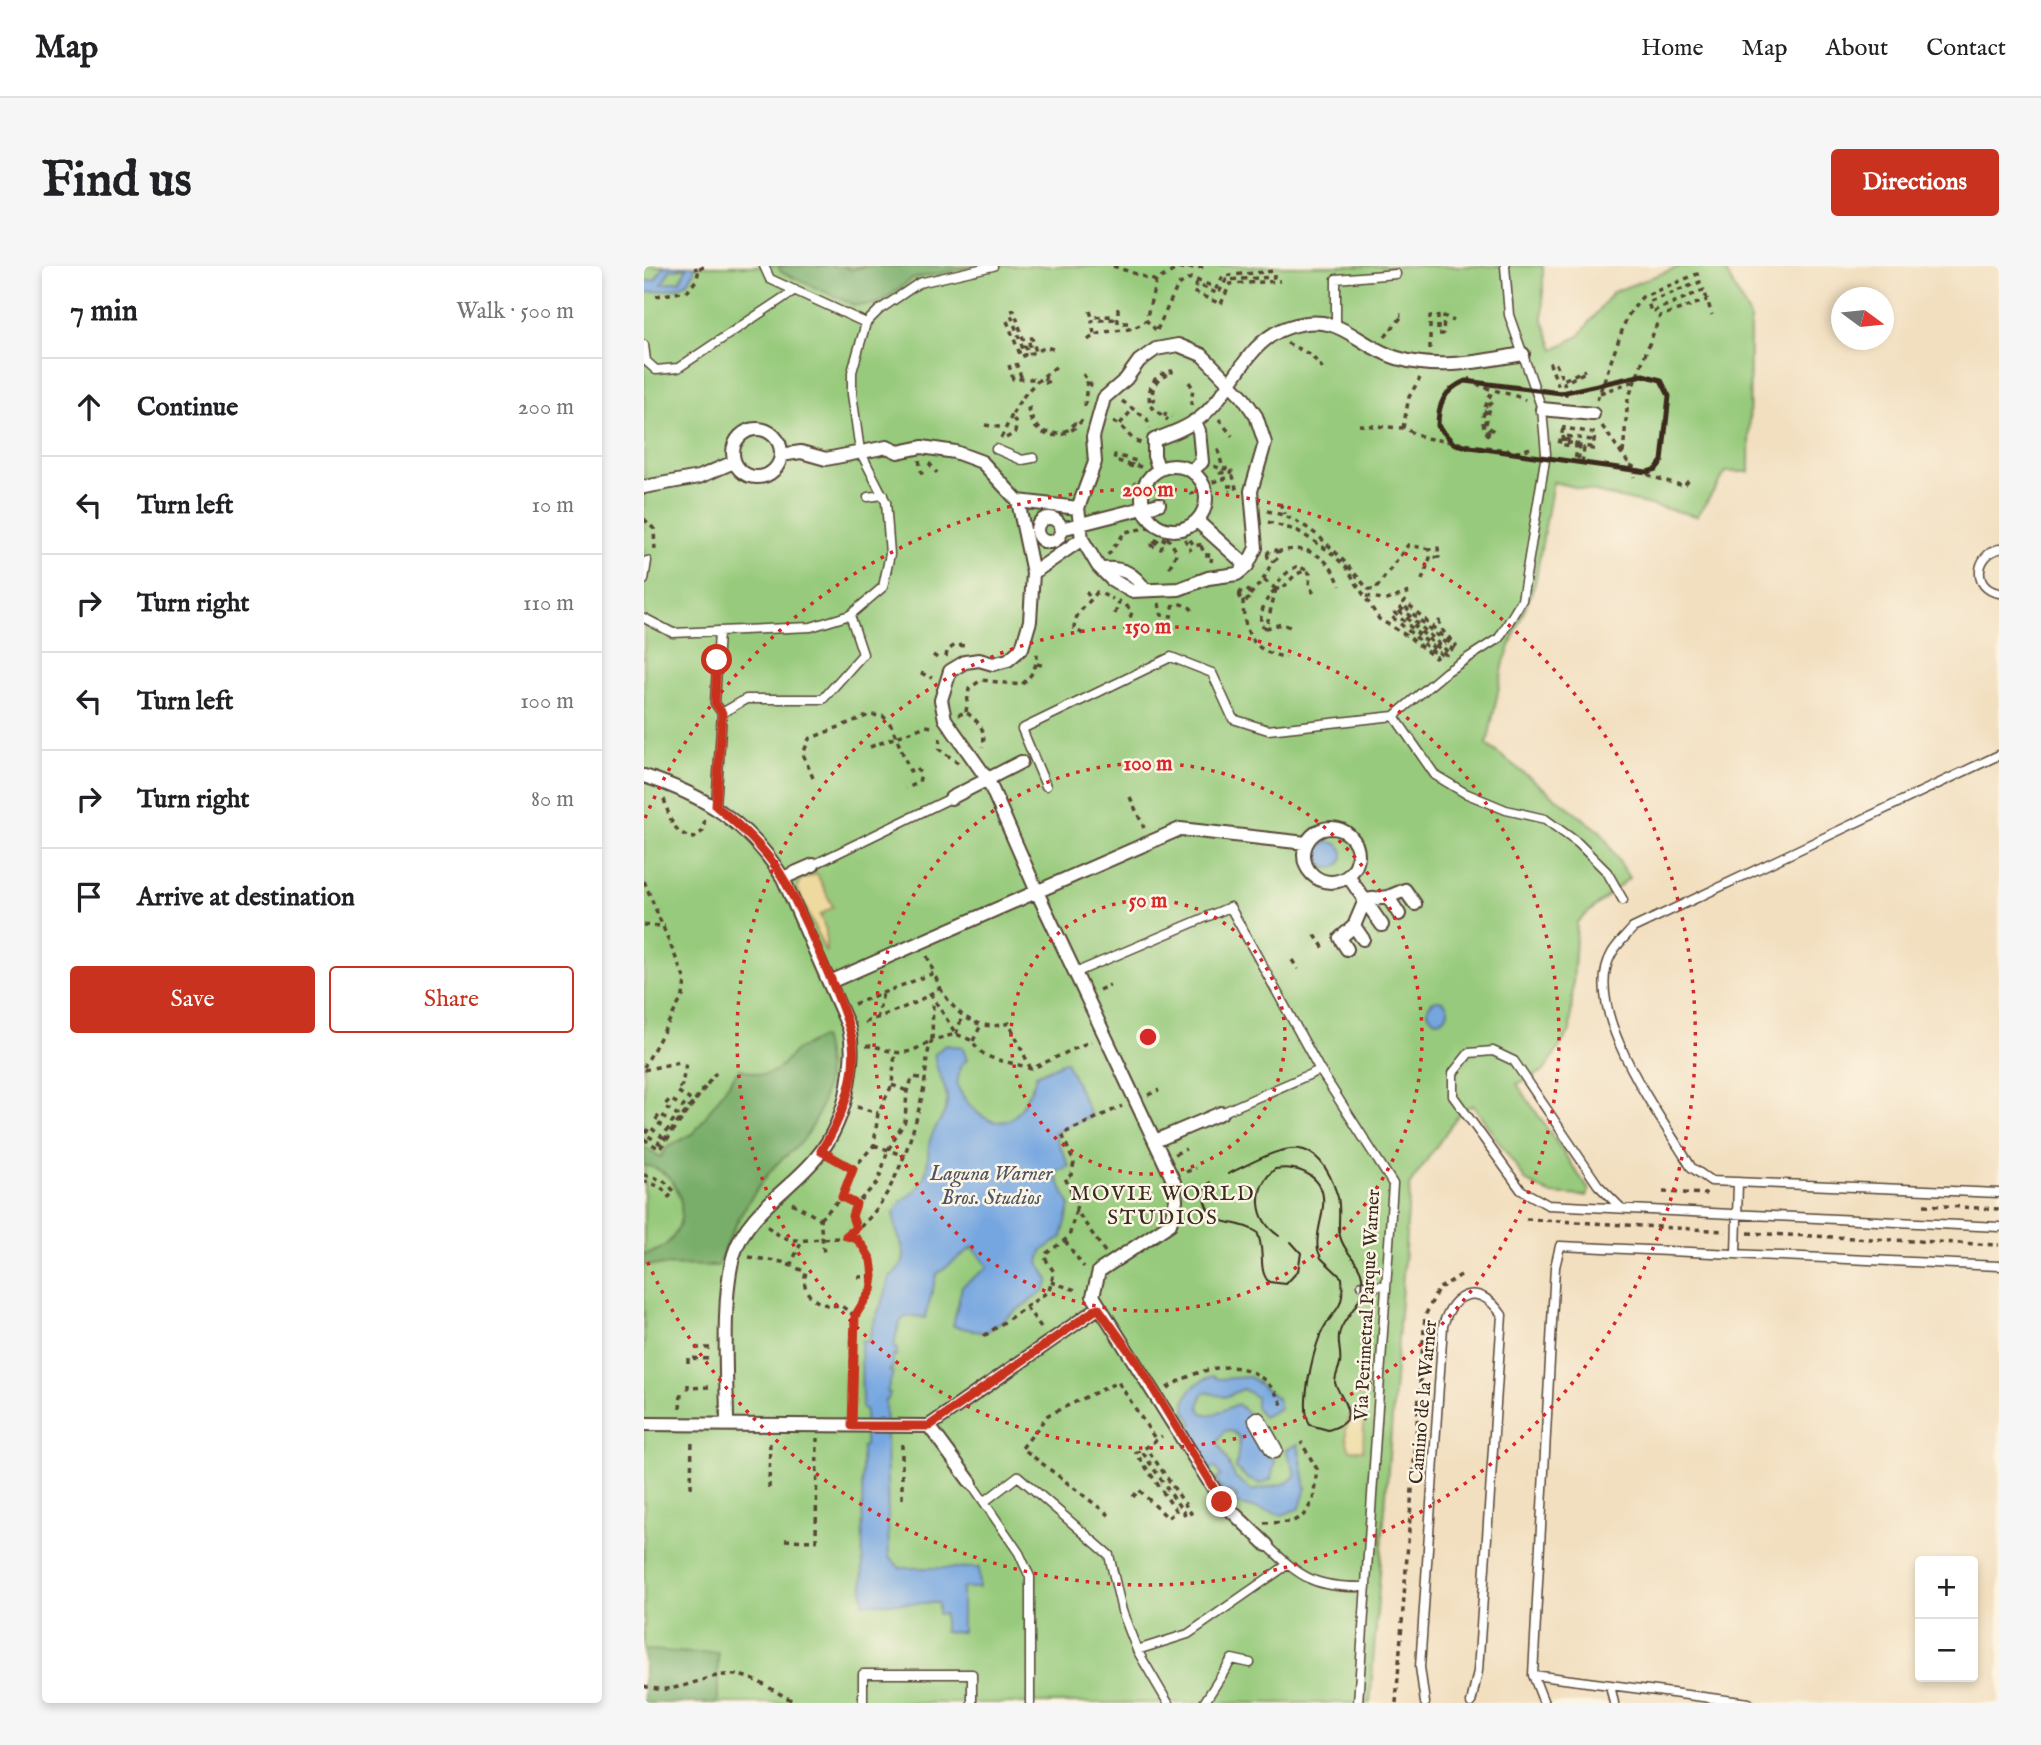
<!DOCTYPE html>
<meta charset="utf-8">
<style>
:root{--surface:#fff;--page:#f6f6f6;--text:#202124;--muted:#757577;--line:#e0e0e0;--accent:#c8321e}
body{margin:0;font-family:"IM FELL English",serif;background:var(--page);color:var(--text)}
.controls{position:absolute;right:21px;bottom:21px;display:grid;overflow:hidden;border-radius:7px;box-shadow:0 4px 10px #0003}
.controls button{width:63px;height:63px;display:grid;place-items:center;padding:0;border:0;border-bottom:2px solid var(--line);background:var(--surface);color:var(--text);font:35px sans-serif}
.compass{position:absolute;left:1187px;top:21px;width:63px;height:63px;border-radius:50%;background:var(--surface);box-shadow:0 4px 10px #0003;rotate:105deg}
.stop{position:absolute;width:21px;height:21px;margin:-16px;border:5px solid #c8321e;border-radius:50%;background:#fff}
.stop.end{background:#c8321e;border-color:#fff;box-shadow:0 2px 7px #0008}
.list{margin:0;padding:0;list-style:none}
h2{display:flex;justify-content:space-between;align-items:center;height:91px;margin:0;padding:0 28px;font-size:30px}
h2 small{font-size:23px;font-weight:400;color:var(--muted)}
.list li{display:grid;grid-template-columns:46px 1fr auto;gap:21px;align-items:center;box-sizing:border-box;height:98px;padding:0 28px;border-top:2px solid var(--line)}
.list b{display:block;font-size:26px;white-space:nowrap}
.list em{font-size:23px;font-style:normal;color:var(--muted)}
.actions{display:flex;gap:14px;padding:21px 28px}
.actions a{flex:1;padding:16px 0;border:2px solid var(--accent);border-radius:7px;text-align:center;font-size:24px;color:var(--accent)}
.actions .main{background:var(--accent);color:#fff}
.icon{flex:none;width:38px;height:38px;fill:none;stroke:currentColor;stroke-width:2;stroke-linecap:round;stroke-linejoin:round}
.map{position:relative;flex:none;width:1355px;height:1437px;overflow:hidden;border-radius:7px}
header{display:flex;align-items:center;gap:42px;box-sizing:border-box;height:98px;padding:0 35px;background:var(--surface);border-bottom:2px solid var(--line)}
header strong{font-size:33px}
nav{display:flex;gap:38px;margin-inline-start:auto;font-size:24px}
.intro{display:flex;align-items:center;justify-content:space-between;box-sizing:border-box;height:168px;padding:0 42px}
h1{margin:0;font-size:49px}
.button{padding:18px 32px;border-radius:7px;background:var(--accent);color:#fff;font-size:24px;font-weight:700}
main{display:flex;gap:42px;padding:0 42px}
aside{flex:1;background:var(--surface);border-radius:7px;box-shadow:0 4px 10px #0003}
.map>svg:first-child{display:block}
.green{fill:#97ca7b;stroke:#697a4c;stroke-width:2}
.forest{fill:#79ae6b;stroke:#5a6c44;stroke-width:2}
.sand{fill:#eeda9e;stroke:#94825e;stroke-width:2}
.water{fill:#74a6e0;stroke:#58687f;stroke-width:2;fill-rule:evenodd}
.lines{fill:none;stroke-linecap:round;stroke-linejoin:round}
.service-casing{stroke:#564536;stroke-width:11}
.pedestrian-casing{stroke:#564536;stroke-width:16}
.minor-casing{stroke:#564536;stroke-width:19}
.path{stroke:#564536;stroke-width:3.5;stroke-dasharray:5 5;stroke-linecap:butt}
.service{stroke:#fff;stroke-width:8}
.pedestrian{stroke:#fff;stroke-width:12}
.minor{stroke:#fff;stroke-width:16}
.tram{stroke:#3b2a1e;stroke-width:2}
.rail{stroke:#3b2a1e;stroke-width:5}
.route{stroke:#c8321e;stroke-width:9}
.ring{fill:none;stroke:#d62828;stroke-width:3.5;stroke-dasharray:3.5 7}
.labels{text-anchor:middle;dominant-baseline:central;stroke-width:5;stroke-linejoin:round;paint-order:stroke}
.street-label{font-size:19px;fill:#3b2a1e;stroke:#fcf5e5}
.water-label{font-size:21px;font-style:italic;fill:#4f5562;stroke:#fcf5e5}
.neighbourhood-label{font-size:21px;letter-spacing:2px;fill:#3b2a1e;stroke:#fcf5e5}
.centre{fill:#d62828;stroke:#fcf5e5;stroke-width:3.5}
.ring-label{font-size:21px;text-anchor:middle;font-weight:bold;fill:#d62828;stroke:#fcf5e5;stroke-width:5;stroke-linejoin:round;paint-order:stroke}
</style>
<header>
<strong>Map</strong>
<nav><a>Home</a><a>Map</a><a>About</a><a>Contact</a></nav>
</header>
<div class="intro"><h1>Find us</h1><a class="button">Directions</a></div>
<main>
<aside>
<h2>7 min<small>Walk · 500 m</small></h2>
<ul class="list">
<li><svg class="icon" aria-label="ahead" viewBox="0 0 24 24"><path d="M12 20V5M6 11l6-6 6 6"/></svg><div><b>Continue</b></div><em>200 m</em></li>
<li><svg class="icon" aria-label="left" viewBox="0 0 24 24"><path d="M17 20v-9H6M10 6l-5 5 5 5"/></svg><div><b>Turn left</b></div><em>10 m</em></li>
<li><svg class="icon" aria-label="right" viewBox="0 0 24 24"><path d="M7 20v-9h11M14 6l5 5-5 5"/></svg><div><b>Turn right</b></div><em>110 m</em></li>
<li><svg class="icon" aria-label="left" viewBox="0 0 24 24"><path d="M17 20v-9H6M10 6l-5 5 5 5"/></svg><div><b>Turn left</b></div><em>100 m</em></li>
<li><svg class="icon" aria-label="right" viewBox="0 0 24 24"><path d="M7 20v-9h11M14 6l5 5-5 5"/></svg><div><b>Turn right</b></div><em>80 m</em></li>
<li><svg class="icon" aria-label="arrive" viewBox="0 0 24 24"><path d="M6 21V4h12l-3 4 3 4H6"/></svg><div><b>Arrive at destination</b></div></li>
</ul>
<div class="actions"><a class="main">Save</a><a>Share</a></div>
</aside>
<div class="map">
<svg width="1355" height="1437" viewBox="0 0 1355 1437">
<rect width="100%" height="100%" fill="#fcf5e5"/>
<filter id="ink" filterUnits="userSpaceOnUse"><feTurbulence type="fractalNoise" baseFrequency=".0143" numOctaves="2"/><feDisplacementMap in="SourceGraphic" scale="14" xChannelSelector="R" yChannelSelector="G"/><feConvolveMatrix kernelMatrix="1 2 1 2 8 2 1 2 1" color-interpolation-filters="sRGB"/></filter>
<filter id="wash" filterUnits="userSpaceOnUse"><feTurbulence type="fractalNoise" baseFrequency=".00686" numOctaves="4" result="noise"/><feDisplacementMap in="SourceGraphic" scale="28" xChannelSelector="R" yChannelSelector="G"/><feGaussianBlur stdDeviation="1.57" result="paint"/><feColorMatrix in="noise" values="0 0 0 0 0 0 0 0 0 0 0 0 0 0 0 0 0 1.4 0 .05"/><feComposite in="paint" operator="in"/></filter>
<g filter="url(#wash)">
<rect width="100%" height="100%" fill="#f2dfc0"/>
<path class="green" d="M0,0h899v54l11,29 25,-13 34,-44 68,-26h42l27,51 -1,155h-23l-29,44 -144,-34 -18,101 -31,79 -17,83 114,87 28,46 -52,44 -7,109 -26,40 -27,13 72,106 -2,6 -37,-2 -23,-12 -54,-77 -12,6 -51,73 -40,519h-726z"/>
<path class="forest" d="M134,0h65l8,4 15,-4h111l-65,13 -32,24 -12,2h-14l-73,-33z
M178,771c11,34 3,74 -18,102 -9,12 -22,18 -31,29 -25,30 -42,61 -55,98l-74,-1v-11c50,-7 50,-81 0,-89v-18l17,10 5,-9 28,-15 45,-64 25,6 13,-5 19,-20z
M0,1384c26,0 51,6 74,2v51h-74z"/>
<path class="sand" d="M173,608l16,33 -13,8 6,15v23l-29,-64 3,-9z
M707,1147l13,4 -1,33h-13c-6,-13 -5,-25 1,-37z"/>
<path class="water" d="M20,0h31c-4,27 -29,23 -51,27v-12l11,-1zM43,1l-7,14 -18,3 8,-14z
M673 589a13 13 0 1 1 26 0a13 13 0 1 1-26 0Z
M784 744a10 10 0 1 1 20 0a10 10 0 1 1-20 0Z
M301,779l17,2 5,12 -7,8 -3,18c13,30 49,57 68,16 4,-10 9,-14 11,-26l30,-14 25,55 -37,17 15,33 -14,7 15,33 -8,31 -20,14 -3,12 10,17 -4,10 -60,43 -32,-7 9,-40 26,-19 -15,-20 -36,27 -12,44c-28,-8 -27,7 -31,30l3,1 -1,7h-3v11l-4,4 4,1 -6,20 3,1 -2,6 -3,1 4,157 11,11h79v20h-17v44h-18v-18h-6v-11h-75l-1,-156 3,-1v-37h-3l-1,-68h8c2,-24 18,-39 20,-64 30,-19 6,-35 5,-58 -1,-17 17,-21 25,-33 12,-16 7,-29 11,-46 4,-14 17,-24 17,-40 0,-17 -14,-31 -12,-46z
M569,1110l5,3 32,-2 27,21 3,10 -17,9 -7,-10v-10l-13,-8 -18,8 -19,-5 -4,3 -3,12 3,6 10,2 26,-11 12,11 25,47 -4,17 -10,5 -13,-5 -12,-11 4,-30 -6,-6 -9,-2 -7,12 17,35 17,14 35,-8 9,-8 -10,-25 12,-6 8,44 -6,20 -18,7 -50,-12 5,-6 -7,-6 -6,4 -8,-16 5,-3 -6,-9 -6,3 -20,-43 4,-4c-18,-22 -3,-39 20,-47z"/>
</g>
<g filter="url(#ink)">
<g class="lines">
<defs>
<path id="service" d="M120,0l6,13 96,44
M861,0l4,49 33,94 4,45 -24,146 -23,38 -53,34 -52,44 41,59 30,18 41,17 39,9 33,24 29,29 16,28
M692,58v-45l60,-5
M0,79l2,16 10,9 22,-2 117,-78
M352,183l26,11 11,-2
M224,231l15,-2
M1355,283c-24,6 -27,40 0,44
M0,314l3,-19
M0,352l29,15 138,-6 39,-12 33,-28 7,-33 -4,-52 -26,-51 -8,-57v-22l14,-49 13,-13 40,-27 74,-17
M78,447l24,-14h77l40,-45 -13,-39
M1355,489l-366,173c-7,8 -16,16 -21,25 -33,56 50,165 79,214l20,14 288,12
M402,520l-24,-57 149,-72 41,16 21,46 35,11 126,-14
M72,540l6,-93 -7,-10 4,-72
M169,599l138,-67
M433,706l153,-65 90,163 73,114 -35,519
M577,847l99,-43
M977,942l-23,-23 -84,-124 -21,-10 -24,2 -16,20v23l68,94 27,15 451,22
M1092,988l2,-72
M718,1019l24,1
M327,1217l48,70 11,24v126
M340,1236l34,-26 91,79 13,56 15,39 31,53
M623,1279c35,34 49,43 99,42
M493,1384l51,-16 99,-69
M889,1409l11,28
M966,1419l4,18
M219,1437v-29h109v29
M560,1437l28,-44 18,4
M781,1437l-5,-36 23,-341c10,-36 37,-43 59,-11l-24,356 -7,32
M1105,1437l-216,-28 22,-408 5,-21 439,20"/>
<path id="pedestrian" d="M534,79l24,10 40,41 14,20 9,27 -14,48 5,57 -9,18 -10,8 -29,4 -29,11 -48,2 -20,-12 -13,-13 -16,-27 -4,-31 17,-46 -2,-25 11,-39 22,-19 13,-18 17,-12z
M898,143l51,5
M89 187a24 24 0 1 1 48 0a24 24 0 1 1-48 0Z
M137,189l20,-3 25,7 61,-12 11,5 24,-5 33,5 27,10 36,39 15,72 -3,48 -8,27 -14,12 -15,4 -14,-4 -14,2 -15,9 -9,29 4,19 43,61 50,114 136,288 2,18 -6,24 -71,47 -6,25 129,206 45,43
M498 232a32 32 0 1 1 64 0a32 32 0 1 1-64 0Z
M515,204l-5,-14v-16c16,-6 33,-12 47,-23 33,-27 44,-76 88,-90 52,-17 65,18 108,31 43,13 83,3 126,-4
M547,205l11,-9 -3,-31 -5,-10
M0,221l55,-10 35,-15
M374,235l60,7
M393 264a12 12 0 1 1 24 0a12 12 0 1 1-24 0Z
M553,255l50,45
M417,263l98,-25
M458,303c20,-2 32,4 43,21
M389,307l49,-34
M0,510c60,19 105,47 139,102l30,-13
M307,532l70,-36
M660 589a27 27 0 1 1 54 0a27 27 0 1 1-54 0Z
M704,610l34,49
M744,631l17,-7 10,14
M719,673l-9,-13 11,-26 23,-3 11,17
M703,683l-7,-11 14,-12
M186,716l350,-153 126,14
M511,875l66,-28
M0,1158l285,2 169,-118
M83,1158c0,-46 -6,-127 7,-170 13,-42 56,-64 82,-96 17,-20 28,-47 32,-73 3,-20 6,-37 1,-57l-66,-150
M285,1160l42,57"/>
<path id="minor" d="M613,1154l17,30"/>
</defs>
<use href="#service" class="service-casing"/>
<use href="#pedestrian" class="pedestrian-casing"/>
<use href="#minor" class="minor-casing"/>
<path class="path" d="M469,0l43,15
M55,2l7,-1
M12,30l32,-5 9,-12 2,-11 -5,1
M474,42v15h11l1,7
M446,45l2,6 21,-1 1,3 -22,2 2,13
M363,55l14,36 4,-2 -15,-43 4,-2 14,44 4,-1 -4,-14 4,-1 4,14 10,-5 7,2
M512,64l-10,-10 10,-39 20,-12 28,-2
M513,64l21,-45 13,-7 26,10 6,-12 51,-5v6l-48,3 -8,14 -21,-10 -4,8 28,12 9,-20 50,-3
M741,71l18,-22h-3
M444,74c17,-15 41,-3 58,-20
M643,77l24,12 13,15
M786,83v-33h8v18h5l1,-18 10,5
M372,97l6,16
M365,99l4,14h23
M439,108l8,11 5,1
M402,110l-3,8 7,-3v2
M824,112c14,13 40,13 57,22
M545,116l4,6 -2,17
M956,127l34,-12
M918,129l-12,-31 5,-2 8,18 22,-10
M922,130l-2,-13 23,-12
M512,133l-3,1c-3,-14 6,-24 19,-26v-3c-19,3 -25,16 -22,35l18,14
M953,134l30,-83 15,-20 55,-23 3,8 -52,20 3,10 53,-22 8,25
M478,135l25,18 3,9
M441,140l2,-27
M522,146l-1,3 7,1
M575,153l13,17
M431,156c-6,13 -28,16 -39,3 -5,-6 -5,-15 -8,-20 0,33 35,41 54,15
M469,156c13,4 15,18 29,21
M476,158l12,-14
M341,159l19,3
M715,159l44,3 22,10 94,14 14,-5
M920,160l-1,16 15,2 -13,-5v-3l26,4 -1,7 -10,-1 -2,17
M958,160l28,39 4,12
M759,162l6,-31 11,-19
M919,163l-4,15 18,3 -2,16
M926,163l25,4 -2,16 -9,-1 -2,16
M849,165l-7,-7 5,-21c-11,9 -5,22 -1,34 -14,-15 -4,-32 3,-48
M357,172l11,-23
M362,172l9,-5 1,-9 -4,-9c11,-22 24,-34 44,-48
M979,187l5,-54 32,-83 47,-16
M275,194l4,19
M285,197l8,10
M986,199l23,12 31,9 7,-8
M570,200l5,2 1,5 12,-1 -1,-4 -8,1 -6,-23
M484,201l1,-3 -15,-4 1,-5 25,7
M487,202l1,-5 11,5
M490,217l10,3
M559,219l30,-9 3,12 -7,3
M583,220h8
M546,228l15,-4
M562,235l7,1
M636,237l4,11
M623,245c45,8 73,46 101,78l7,1 33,-45 21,4
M0,253l10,10 1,22
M624,256l30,9 31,20 17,16 33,52 30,18 26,21 3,-2 -47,-40 4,-3 49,44 2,-2 -48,-45 2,-3 49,46 3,-4 -50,-45 3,-3 49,46 2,-2 -14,-15 -4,-12
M536,264l11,21
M541,265l9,15 9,-2
M523,271l10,15 -9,18
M506,279l11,4 1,-3 -10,-5 1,-2 10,4 5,-13
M557,280l4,9h7l-1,7
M623.5 289a5.5 5.5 0 1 1 11 0a5.5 5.5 0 1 1-11 0Z
M633,286c31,-9 53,5 63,34
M464,289l17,-23 32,-6
M662,304l-8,-4c-9,4 -20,13 -22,23h6l13,-14 11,-5 4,4 -1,12 6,9
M620,314l12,9
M778,314l8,-22 -1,-9 9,-1 1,9 -9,1
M632,323l-10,39 16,-4 8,3
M595.5 329a5.5 5.5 0 1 1 11 0a5.5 5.5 0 1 1-11 0Z
M442,326l6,8
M606,329l13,-15 10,-20
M722,330l21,4 22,-8
M599,334c0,31 9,53 43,57
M515,337l2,12 12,1
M530,338l-1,3 8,-3 10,4 1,3
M482,339l6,7 -3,9
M471,348l5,-15
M622,362l-5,-3c-2,-12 5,-28 15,-36
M439,368l-9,-6c1,-18 15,-23 23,-36l16,7
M289,389l7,5
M302,391l1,-6 8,-6 11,1
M393,398l9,2
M277,407l11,5
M322,446l3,-23 12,-9 40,5c11,-9 16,-18 16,-32
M314,449l8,-3c14,11 20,17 17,35
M296,472l-1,11 19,14
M226,481l56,-21 7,1
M169,512l-10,-24 6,-15 60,-24 14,1 8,9 19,46 6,-3 5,6 -2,8 -13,7
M486,531l14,31
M20,533c6,19 8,34 30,39l9,-7 2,-14
M0,615l41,99 -2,16 -39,71
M0,659l21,1
M671,669l10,15
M283,690l7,17
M648,694l6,9
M296,722c16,26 36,45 69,35l21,44
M455,724l11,-5
M286,727l26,41
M210,738l80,-31 6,15 -25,15 -54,21
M233,753l6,-26
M312,768l6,-17
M329,775l8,-16
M222,780c11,-1 17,4 28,6 14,3 26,-5 38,-12l1,-38
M0,804l36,-8
M248,819l15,6
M504,829l11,-5
M213,841l21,6
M0,873l16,10 55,-75 -54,70 -16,-10 5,-7 12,10 6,-8 -13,-8 5,-7 12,8 6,-7 -14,-9 6,-7 13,8 6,-8 -12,-8 5,-6 4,-22
M230,879l31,11
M531,888l11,-5
M190,892l19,11
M542,906l10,-4
M0,909l19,5 11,11 -5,6 -8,-10 -17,-6
M1019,926l44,2
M198,931l14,7
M148,937l28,16 4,35
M1280,939l75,4
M176,953l22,-22 11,-28 21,-24 4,-32 14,-28 3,-32
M882,953l200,12
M123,960c18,17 31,15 54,13 8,-1 20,0 26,-3 44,-23 68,-105 77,-149 3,-17 1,-31 8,-47l24,-6 17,7c9,22 38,19 58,28l60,-28
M212,961l-4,-10 4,-13 22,-22 10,-32 17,-29 2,-30 6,-14 13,2
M1104,967l251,12
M203,970c23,6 32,36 23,57 -4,8 -12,15 -15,23 -5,13 -2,78 -3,97
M421,975l19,26
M461,986l-29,-42 1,-7 -12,-25 6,-3 3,-12 -12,-29 60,-28
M105,991l33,5 24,10c-7,23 13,36 34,33l15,11
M146,1000l12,-25
M214,1011l15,-1
M407,1016l28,9
M382,1041l18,24
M340,1070l65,-45 5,-19 -9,-14 2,-5 22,-16 7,-27
M51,1082h15
M44,1097v-5l23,1
M44,1118v4l23,-1
M523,1122c43,-26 92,-36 116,19
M36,1143l1,-15
M707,1150l13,4
M47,1222l1,-50
M125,1222l1,-50
M489,1231l6,-7 29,28 8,-7 -40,-58 5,-3 45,66 5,-3 -45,-66 16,-11
M258,1233v-58
M465,1249l-87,-67 26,-33 70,-33 38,58
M620,1257l28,-1 13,-8 8,-14 4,-31 -16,-27
M141,1274l31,1 1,-103
M0,1420c34,13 64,-18 98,-10 18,4 38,19 55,27
M752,1437l29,-387 13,-27 23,-14"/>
<use href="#service" class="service"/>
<use href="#pedestrian" class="pedestrian"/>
<use href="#minor" class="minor"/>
<path class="tram" d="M584,908c49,-23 86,-51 109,20 5,13 0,29 3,42 5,22 29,28 21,58 -3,13 -17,24 -21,37 -4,10 2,21 0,32 -1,7 -5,12 -5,20 7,19 28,37 -7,47l-18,-5c-11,-18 3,-72 11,-92 12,-26 24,-19 21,-55l-21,-20 -3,-8c-3,-15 4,-29 5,-44 3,-29 -23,-41 -48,-37 -23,19 -21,50 4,67
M566,916l-7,10c6,41 27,23 54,40 9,19 0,38 12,50l17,2 12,-13 3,-18 -10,-11"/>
<path class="rail" d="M999,109l18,5 8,16 -7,65 -6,8 -9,3 -177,-25 -16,-3 -16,-18c0,-22 6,-36 27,-45l96,12z"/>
</g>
</g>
<g class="lines" filter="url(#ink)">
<path class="route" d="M73,394l-2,43 7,10 -6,93c22,18 44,38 60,61 18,25 74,149 77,177 4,35 -13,78 -32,107l32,18 -11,28 14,7 -4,12 4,12 -10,8 11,3 7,9 7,12 2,16 -2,14 -16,26 -3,110h77l169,-118 39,54 85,140"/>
</g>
<g class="ring">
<circle cx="504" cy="771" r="137"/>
<circle cx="504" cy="771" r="274"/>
<circle cx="504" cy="771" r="411"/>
<path d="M1 552A548 548 0 1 1 1 990"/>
</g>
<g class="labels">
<g class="street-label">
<text transform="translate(724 1039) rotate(-87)">Via Perimetral Parque Warner</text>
<text transform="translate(780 1136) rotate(-85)">Camino de la Warner</text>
</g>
<g class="water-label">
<text x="347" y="908">Laguna Warner<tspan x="347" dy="24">Bros. Studios</tspan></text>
</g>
<g class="neighbourhood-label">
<text x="519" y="928">MOVIE WORLD<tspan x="519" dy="24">STUDIOS</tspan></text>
</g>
</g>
<circle cx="504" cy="771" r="10" class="centre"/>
<g class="ring-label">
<text x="504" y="230">200 m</text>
<text x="504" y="367">150 m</text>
<text x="504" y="504">100 m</text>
<text x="504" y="641">50 m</text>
</g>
</svg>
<div class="controls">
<button>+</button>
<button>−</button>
</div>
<svg class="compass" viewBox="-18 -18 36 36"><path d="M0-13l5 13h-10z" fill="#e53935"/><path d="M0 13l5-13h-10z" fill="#757577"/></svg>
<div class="stop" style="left:73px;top:394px"></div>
<div class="stop end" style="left:578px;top:1236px"></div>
</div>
</main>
